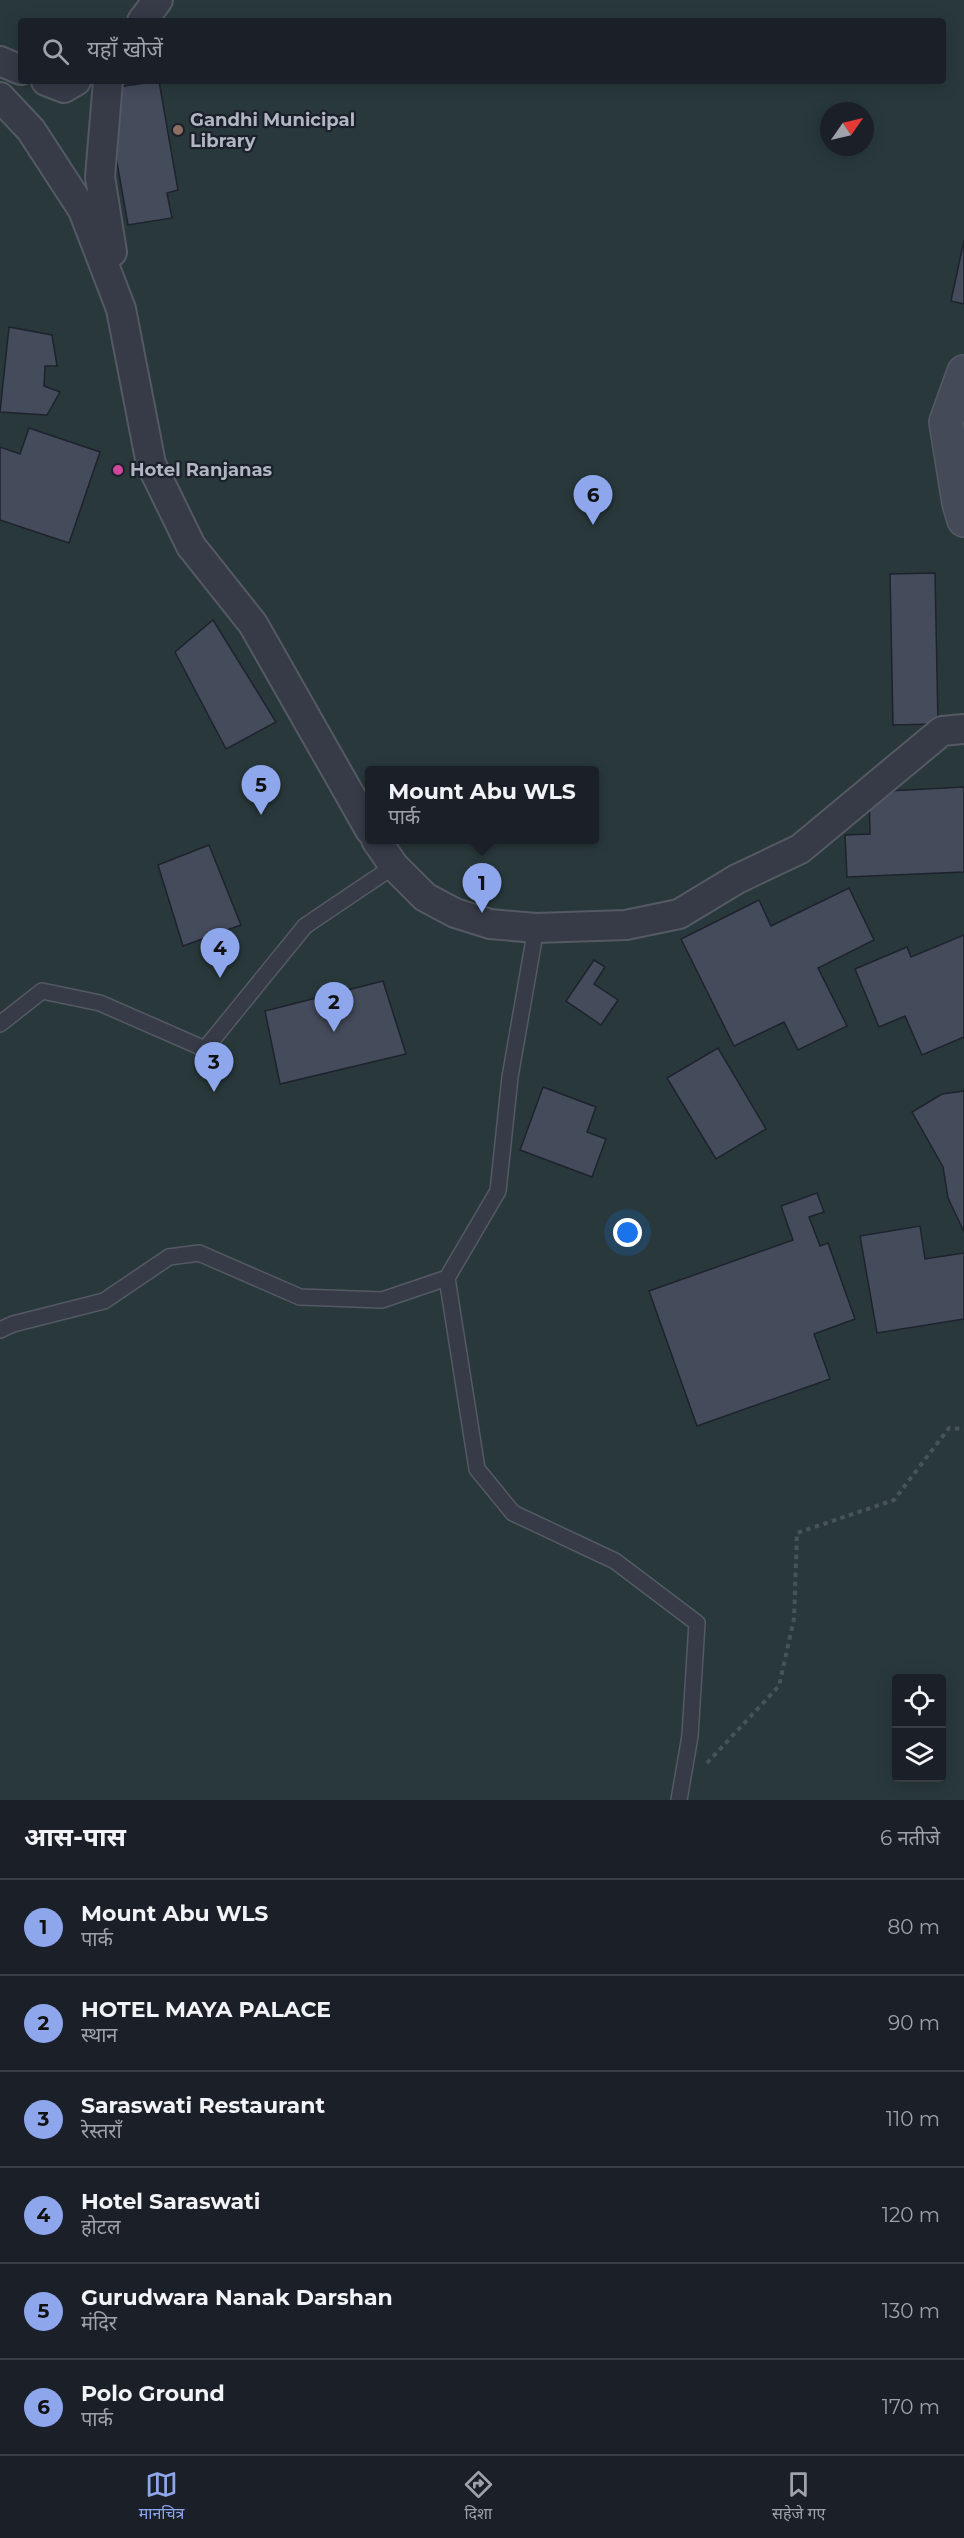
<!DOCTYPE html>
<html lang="hi">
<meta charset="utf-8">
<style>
:root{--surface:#1a1f28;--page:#272c34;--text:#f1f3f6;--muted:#9fa2a8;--line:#383d45;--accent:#8da6ec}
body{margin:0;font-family:Montserrat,"Noto Sans Devanagari",sans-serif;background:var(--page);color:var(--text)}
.controls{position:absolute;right:18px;bottom:18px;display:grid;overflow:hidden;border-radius:6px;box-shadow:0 3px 15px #0003}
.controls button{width:54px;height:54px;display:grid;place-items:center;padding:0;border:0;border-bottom:2px solid var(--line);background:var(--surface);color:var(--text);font:30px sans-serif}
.compass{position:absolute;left:820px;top:102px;width:54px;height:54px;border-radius:50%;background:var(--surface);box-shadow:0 3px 15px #0003;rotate:56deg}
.you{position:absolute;left:628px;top:1233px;width:21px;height:21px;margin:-15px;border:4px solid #fff;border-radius:50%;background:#1a73e8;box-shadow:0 0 0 9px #1a73e833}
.badge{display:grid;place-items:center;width:39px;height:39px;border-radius:50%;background:var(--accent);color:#111;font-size:20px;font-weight:700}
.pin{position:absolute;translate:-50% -50px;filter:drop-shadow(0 2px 3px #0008)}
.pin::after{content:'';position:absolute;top:32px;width:21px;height:18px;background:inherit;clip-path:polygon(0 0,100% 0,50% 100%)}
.popup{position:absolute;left:365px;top:766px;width:234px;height:78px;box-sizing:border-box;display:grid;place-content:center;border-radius:6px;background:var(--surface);filter:drop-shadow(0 2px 4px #0005);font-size:20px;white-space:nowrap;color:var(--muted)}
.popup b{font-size:22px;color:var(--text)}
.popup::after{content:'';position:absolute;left:50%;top:100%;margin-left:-12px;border:12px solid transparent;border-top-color:var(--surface)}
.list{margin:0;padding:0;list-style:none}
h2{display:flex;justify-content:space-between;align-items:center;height:78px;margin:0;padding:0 24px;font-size:26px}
h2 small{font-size:20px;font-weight:400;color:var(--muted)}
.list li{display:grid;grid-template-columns:39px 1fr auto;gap:18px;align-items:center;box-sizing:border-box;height:96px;padding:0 24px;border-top:2px solid var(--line)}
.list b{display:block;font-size:22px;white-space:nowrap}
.list p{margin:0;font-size:20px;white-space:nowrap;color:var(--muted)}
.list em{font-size:20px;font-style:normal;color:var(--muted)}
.icon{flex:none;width:33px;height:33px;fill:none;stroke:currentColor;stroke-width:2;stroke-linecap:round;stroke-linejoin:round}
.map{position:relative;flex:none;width:964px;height:1800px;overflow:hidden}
.search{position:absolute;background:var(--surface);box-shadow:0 3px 15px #0003;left:18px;right:18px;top:18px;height:66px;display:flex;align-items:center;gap:15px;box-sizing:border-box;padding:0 21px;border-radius:6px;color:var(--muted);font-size:22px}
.sheet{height:654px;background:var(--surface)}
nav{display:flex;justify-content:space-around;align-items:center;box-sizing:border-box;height:84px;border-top:2px solid var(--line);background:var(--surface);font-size:16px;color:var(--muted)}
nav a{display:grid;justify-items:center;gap:3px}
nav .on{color:var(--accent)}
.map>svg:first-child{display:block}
.green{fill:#29393b;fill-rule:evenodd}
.building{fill:#444b5b;stroke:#1e222d;stroke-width:1.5}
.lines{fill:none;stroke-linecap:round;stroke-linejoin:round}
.service-casing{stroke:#545964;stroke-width:18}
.minor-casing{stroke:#545964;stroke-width:32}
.secondary-casing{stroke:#545964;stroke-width:36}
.path{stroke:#465459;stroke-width:4;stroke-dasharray:4.5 4.5;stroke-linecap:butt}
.service{stroke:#363b47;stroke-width:15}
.minor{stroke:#363b47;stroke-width:28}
.secondary{stroke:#454a59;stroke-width:33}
.education-dot{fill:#8d6e63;stroke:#1c202b;stroke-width:2}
.hotel-dot{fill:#d1479c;stroke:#1c202b;stroke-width:2}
.labels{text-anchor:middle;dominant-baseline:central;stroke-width:4.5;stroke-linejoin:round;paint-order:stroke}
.poi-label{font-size:18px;font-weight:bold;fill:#b1b6c3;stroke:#1c202b;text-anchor:start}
</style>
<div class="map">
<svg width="964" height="1800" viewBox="0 0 964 1800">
<rect width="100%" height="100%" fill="#232936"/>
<path class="green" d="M0,0h964v1800h-964zM21,21h922v60h-922zM829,111h36v36h-36zM370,770h224v70h-224zM896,1678h46v100h-46z"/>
<path class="building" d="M159,81l19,109 -11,3 5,25 -44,7 -24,-136z
M964,240v64l-13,-3z
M9,327l43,8 5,31h-12l-1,20 16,6 -13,23 -47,-3z
M29,428l71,24 -31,91 -69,-23v-73l20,7z
M935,573l3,151 -45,1 -3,-151z
M213,620l63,102 -50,27 -51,-97z
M964,787v85l-117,5 -2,-42 25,-1 -1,-42z
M209,845l32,80 -58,21 -25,-81z
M849,888l25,52 -56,28 29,58 -49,24 -14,-28 -50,24 -53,-107 78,-39 12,26z
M964,935v102l-42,18 -17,-39 -26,11 -24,-58 52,-22 4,10z
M594,960l11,7 -11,17 24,16 -17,25 -35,-24z
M383,981l23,73 -126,30 -15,-73z
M718,1048l48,81 -50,30 -49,-81z
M543,1087l53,20 -9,25 19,7 -14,38 -72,-27z
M964,1091v141l-16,-34 -5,-31 -31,-55 30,-18z
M817,1193l7,19 -15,5 11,29 8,-3 27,76 -41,15 16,45 -133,47 -48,-135 144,-51 -12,-34z
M920,1226l5,33 39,-6v66l-87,14 -17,-97z"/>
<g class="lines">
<defs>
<path id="service" d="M0,1024l42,-33 58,12 105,46 100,-123 89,-60
M447,1278l30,191 36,44 102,48 82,62 -7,113 -11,64
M0,1330l13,-6 91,-23 65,-44 30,-4 101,44 82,3 65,-22 51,-87 12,-114 26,-149"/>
<path id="minor" d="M142,21l16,-21
M0,61l21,9
M46,81l18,7 12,-7
M108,81l-8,96 12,75
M0,97l31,33 52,80 38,99 30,155 40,82 62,78 117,206
M376,840l18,26 31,31 30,16 35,11 46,4 90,-3 53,-11 58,-35 63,-30 142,-118 22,-2"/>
<path id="secondary" d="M964,372l-18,50 13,81 5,17"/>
</defs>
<use href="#service" class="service-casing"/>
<use href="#minor" class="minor-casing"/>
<use href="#secondary" class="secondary-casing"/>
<path class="path" d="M707,1763l72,-77 15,-67 3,-86 97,-33 55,-72 15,1"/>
<use href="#service" class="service"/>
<use href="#minor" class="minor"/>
<use href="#secondary" class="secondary"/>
</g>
<circle class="education-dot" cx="178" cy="130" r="6"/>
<circle class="hotel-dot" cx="118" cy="470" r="6"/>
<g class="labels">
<g class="poi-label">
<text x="190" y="120">Gandhi Municipal<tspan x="190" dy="21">Library</tspan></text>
<text x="130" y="470">Hotel Ranjanas</text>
</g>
</g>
</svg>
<div class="controls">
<button><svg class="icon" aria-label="locate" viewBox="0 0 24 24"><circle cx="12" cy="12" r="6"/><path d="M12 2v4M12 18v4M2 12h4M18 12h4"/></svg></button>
<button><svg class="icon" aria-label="layers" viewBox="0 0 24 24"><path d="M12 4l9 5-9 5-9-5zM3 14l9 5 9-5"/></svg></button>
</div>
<svg class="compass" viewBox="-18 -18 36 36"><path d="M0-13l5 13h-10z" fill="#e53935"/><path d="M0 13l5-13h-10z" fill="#9fa2a8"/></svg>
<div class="you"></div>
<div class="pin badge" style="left:482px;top:913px">1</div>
<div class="popup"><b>Mount Abu WLS</b>पार्क</div>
<div class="pin badge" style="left:334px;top:1032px">2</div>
<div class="pin badge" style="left:214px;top:1092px">3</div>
<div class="pin badge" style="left:220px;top:978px">4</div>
<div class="pin badge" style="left:261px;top:815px">5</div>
<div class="pin badge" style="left:593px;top:525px">6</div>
<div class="search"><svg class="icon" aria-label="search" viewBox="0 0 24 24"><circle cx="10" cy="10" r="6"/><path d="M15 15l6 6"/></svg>यहाँ खोजें</div>
</div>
<section class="sheet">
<h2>आस-पास<small>6 नतीजे</small></h2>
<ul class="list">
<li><span class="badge">1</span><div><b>Mount Abu WLS</b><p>पार्क</p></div><em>80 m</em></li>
<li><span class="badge">2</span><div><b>HOTEL MAYA PALACE</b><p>स्थान</p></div><em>90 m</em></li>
<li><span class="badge">3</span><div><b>Saraswati Restaurant</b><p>रेस्तराँ</p></div><em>110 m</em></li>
<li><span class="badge">4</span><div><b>Hotel Saraswati</b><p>होटल</p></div><em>120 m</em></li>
<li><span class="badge">5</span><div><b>Gurudwara Nanak Darshan</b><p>मंदिर</p></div><em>130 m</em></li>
<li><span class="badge">6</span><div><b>Polo Ground</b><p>पार्क</p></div><em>170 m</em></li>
</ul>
</section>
<nav>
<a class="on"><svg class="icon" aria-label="map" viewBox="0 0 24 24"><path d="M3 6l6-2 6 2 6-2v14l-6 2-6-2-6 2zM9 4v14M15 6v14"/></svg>मानचित्र</a>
<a><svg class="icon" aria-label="directions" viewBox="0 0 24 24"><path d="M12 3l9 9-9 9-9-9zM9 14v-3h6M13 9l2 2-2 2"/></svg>दिशा</a>
<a><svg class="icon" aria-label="saved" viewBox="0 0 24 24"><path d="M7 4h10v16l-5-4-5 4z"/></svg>सहेजे गए</a>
</nav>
